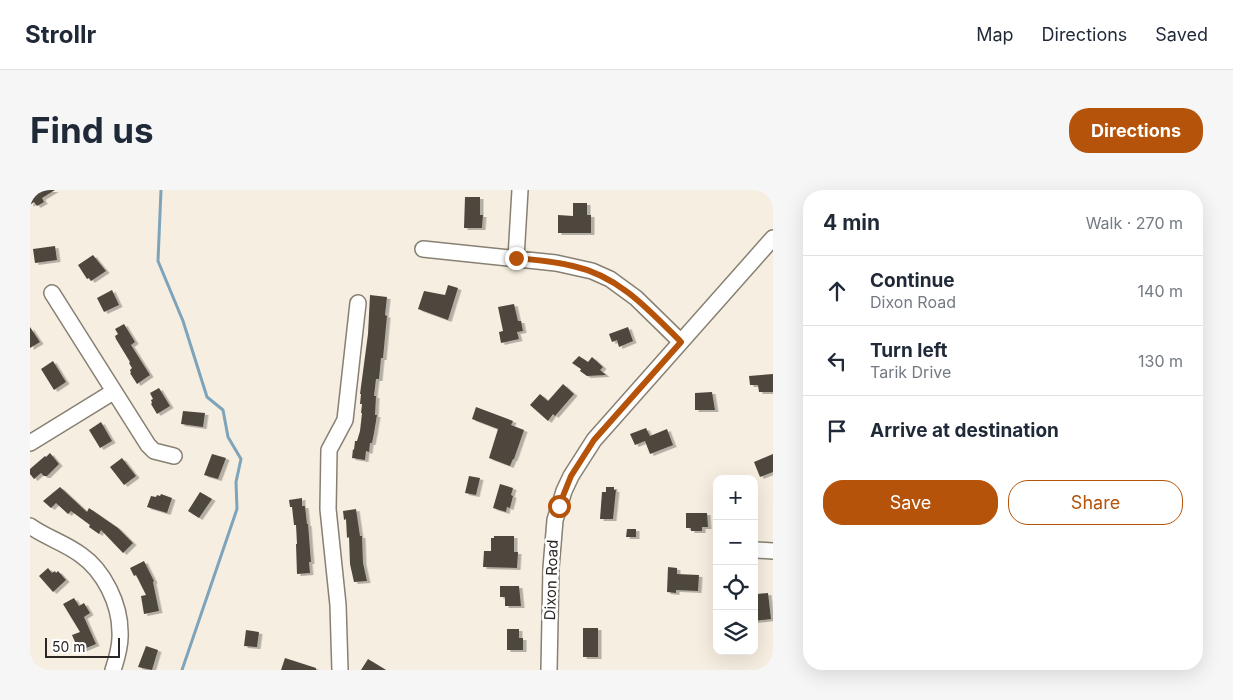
<!DOCTYPE html>
<meta charset="utf-8">
<style>
:root{--surface:#fff;--page:#f6f6f7;--text:#1f2937;--muted:#747a83;--line:#e0e1e3;--accent:#b45309}
body{margin:0;font-family:Inter,sans-serif;background:var(--page);color:var(--text)}
.controls{position:absolute;right:15px;bottom:15px;display:grid;overflow:hidden;border-radius:10px;box-shadow:0 5px 20px #0002}
.controls button{width:45px;height:45px;display:grid;place-items:center;padding:0;border:0;border-bottom:1px solid var(--line);background:var(--surface);color:var(--text);font:25px sans-serif}
.scale{position:absolute;left:15px;bottom:12px;width:75px;box-sizing:border-box;padding-left:5px;border:2px solid #2a2722;border-top:0;font-size:14px;line-height:18px;white-space:nowrap;color:#2a2722;-webkit-text-stroke:4px #fff;paint-order:stroke}
.stop{position:absolute;width:15px;height:15px;margin:-11px;border:4px solid #b45309;border-radius:50%;background:#fff}
.stop.end{background:#b45309;border-color:#fff;box-shadow:0 1px 5px #0008}
.list{margin:0;padding:0;list-style:none}
h2{display:flex;justify-content:space-between;align-items:center;height:65px;margin:0;padding:0 20px;font-size:21px}
h2 small{font-size:16px;font-weight:400;color:var(--muted)}
.list li{display:grid;grid-template-columns:32px 1fr auto;gap:15px;align-items:center;box-sizing:border-box;height:70px;padding:0 20px;border-top:1px solid var(--line)}
.list b{display:block;font-size:19px;white-space:nowrap}
.list p{margin:0;font-size:16px;white-space:nowrap;color:var(--muted)}
.list em{font-size:16px;font-style:normal;color:var(--muted)}
.actions{display:flex;gap:10px;padding:15px 20px}
.actions a{flex:1;padding:11px 0;border:1px solid var(--accent);border-radius:20px;text-align:center;font-size:18px;color:var(--accent)}
.actions .main{background:var(--accent);color:#fff}
.icon{flex:none;width:28px;height:28px;fill:none;stroke:currentColor;stroke-width:2;stroke-linecap:round;stroke-linejoin:round}
.map{position:relative;flex:none;width:743px;height:480px;overflow:hidden;border-radius:20px}
header{display:flex;align-items:center;gap:30px;box-sizing:border-box;height:70px;padding:0 25px;background:var(--surface);border-bottom:1px solid var(--line)}
header strong{font-size:24px}
nav{display:flex;gap:28px;margin-inline-start:auto;font-size:18px}
.intro{display:flex;align-items:center;justify-content:space-between;box-sizing:border-box;height:120px;padding:0 30px}
h1{margin:0;font-size:35px}
.button{padding:12px 22px;border-radius:20px;background:var(--accent);color:#fff;font-size:18px;font-weight:700}
main{display:flex;gap:30px;padding:0 30px}
aside{flex:1;background:var(--surface);border-radius:20px;box-shadow:0 5px 20px #0002}
.map>svg:first-child{display:block}
.lines{fill:none;stroke-linecap:round;stroke-linejoin:round}
.stream{stroke:#7da4bb;stroke-width:3}
.building{fill:#4e473c;filter:url(#shadow)}
.minor-casing{stroke:#878073;stroke-width:18}
.minor{stroke:#fff;stroke-width:15}
.route{stroke:#b45309;stroke-width:6}
.labels{text-anchor:middle;dominant-baseline:central;stroke-width:5;stroke-linejoin:round;paint-order:stroke}
.street-label{font-size:15px;fill:#2a2722;stroke:#fff}
</style>
<header>
<strong>Strollr</strong>
<nav><a>Map</a><a>Directions</a><a>Saved</a></nav>
</header>
<div class="intro"><h1>Find us</h1><a class="button">Directions</a></div>
<main>
<div class="map">
<svg width="743" height="480" viewBox="0 0 743 480">
<defs>
<filter id="shadow"><feDropShadow dx="3.5" dy="2" stdDeviation="0" flood-color="#0004"/></filter>
</defs>
<rect width="100%" height="100%" fill="#f6eee0"/>
<g class="lines">
<path class="stream" d="M131,0l-3,71 25,60 24,76 16,13 5,27 13,22 -5,23 1,27 -55,161"/>
</g>
<path class="building" d="M0,0h25l-13,8 2,4 -7,4 -3,-4 -4,3z
M435,7h15v18h3l-1,13h-18z
M543,13h14v12h4v18h-33v-18l15,1z
M25,56l2,14 -22,3 -2,-14z
M63,65l13,16 -15,10 -2,-3 -2,1 -9,-14z
M418,95l10,3 -10,32 -30,-11 6,-18 21,4z
M82,100l7,15 -15,7 -7,-14z
M340,105l17,2 -2,18 2,1 -4,42h-2l-2,21h-3l-2,17h2l-1,19h2l-3,18 -2,10h-2l-1,9 -3,-1 -1,9 -13,-2 1,-9 1,1 1,-9h2l3,-10 2,-18h-1l1,-9h-2l1,-10h-1l8,-60z
M484,114l4,17h3l2,10 -6,1 2,7 -18,4 -2,-11 4,-1 -5,-24z
M94,134l11,18 -4,3 19,30 -13,9 -7,-11h1l-1,-3 2,-2 -3,-5 1,-1 -14,-23 -1,-3 3,-2 -3,-5z
M0,137l10,15 -10,6z
M598,137l5,14 -14,6 -2,-7 -5,2 -3,-8z
M549,166l9,6 4,-5 11,10 -3,3 6,5 -19,1 -7,-5 1,-2 -9,-6z
M23,171l13,21 -12,8 -13,-21z
M743,184v18h-14l-1,-7h-8l-1,-9z
M533,194l11,10 -19,22 -2,-2 -5,7 -18,-16 10,-11 8,7z
M129,198l11,18 -13,8 -6,-10 1,-1 -1,-3 2,-1 -3,-6z
M682,202l3,18h-20v-17z
M446,217l37,14 -2,4 13,5 -10,29h-1l-3,7 -21,-8 9,-29 -26,-10z
M153,221l22,2 -2,14 -22,-3z
M71,232l11,19 -12,7 -11,-18z
M616,238l4,8 17,-7 6,16 -23,9 -5,-13 -10,4 -5,-11z
M20,263l9,11 -12,12h-3l-3,-3 -7,6 -4,-5v-5l15,-13 1,1z
M182,264l14,4 -8,21 -14,-4z
M743,264v18l-13,5 -6,-15z
M92,268l14,18 -12,9 -14,-18z
M439,286l11,2 -4,17 -11,-2z
M470,294l13,4 -2,7 2,1 -3,12 -3,-1 -1,5 -13,-4z
M30,297l27,25 2,-4 29,20 15,15 -10,10 -22,-23 -2,4 -10,-7 1,-2 -19,-14 -3,3 -12,-11 -5,5 -8,-7z
M576,297h8v3h2l-3,29h-13l2,-27h4z
M170,302l12,7 -13,19 -11,-7z
M131,304l11,4 -5,15 -20,-6 4,-11 5,1 1,-2 3,1z
M272,308v8h3l2,18h1l3,38h-2l1,11 -13,1 -1,-30h1l-1,-19h-2l-2,-18h-2l-1,-7z
M326,319l4,27h2l1,27 4,18 -13,1 -4,-18 -1,-27 -2,1 -1,-19 -2,1 -1,-9z
M656,323h21l1,14h-6v4h-11v-3h-5z
M597,339h9v8h-10z
M464,346h20v16h4l-1,16 -34,-1 1,-16h7v-13h3z
M114,371l10,20 -1,1 6,29 -15,3 -3,-18 5,-1 -10,-20 -2,1 -4,-8z
M638,377l9,1v6l22,1 -1,16 -22,-1v3l-9,-1z
M18,378l4,5 3,-2 1,2 2,-2 8,9 -13,12 -14,-16z
M470,396h19l2,20h-16v-9h-5z
M738,403l3,26 -17,2v-18h3v-9z
M44,408l5,8 5,-3 6,10 -6,4 12,27 -17,7 -7,-16 8,-3 -17,-28z
M553,438h15v29h-15z
M477,439h12v9h4v12h-16z
M216,440l13,2 -2,15 -13,-1z
M116,456l12,4 -6,20 -14,-3z
M255,468l31,10v2h-35z
M338,469l18,11h-25z"/>
<g class="lines">
<defs>
<path id="minor" d="M393,59l133,14 36,8 18,8 26,19 45,44
M486,68l4,-68
M22,103l96,152 6,6 20,5
M0,253l83,-51
M0,336c15,11 35,17 51,29 23,16 39,49 39,77 1,13 -3,26 -7,38
M727,360l16,1
M310,480l-2,-65 -10,-96 1,-59 16,-30 13,-117
M519,480l2,-102 4,-48 9,-29 7,-15 23,-36 179,-202"/>
</defs>
<use href="#minor" class="minor-casing"/>
<use href="#minor" class="minor"/>
</g>
<g class="lines">
<path class="route" d="M486,68c19,2 38,3 57,8 46,10 76,44 108,76l-87,98 -23,36 -12,30"/>
</g>
<g class="labels">
<g class="street-label">
<text transform="translate(521 390) rotate(-88)">Dixon Road</text>
</g>
</g>
</svg>
<div class="controls">
<button>+</button>
<button>−</button>
<button><svg class="icon" aria-label="locate" viewBox="0 0 24 24"><circle cx="12" cy="12" r="6"/><path d="M12 2v4M12 18v4M2 12h4M18 12h4"/></svg></button>
<button><svg class="icon" aria-label="layers" viewBox="0 0 24 24"><path d="M12 4l9 5-9 5-9-5zM3 14l9 5 9-5"/></svg></button>
</div>
<div class="scale">50 m</div>
<div class="stop" style="left:529px;top:316px"></div>
<div class="stop end" style="left:486px;top:68px"></div>
</div>
<aside>
<h2>4 min<small>Walk · 270 m</small></h2>
<ul class="list">
<li><svg class="icon" aria-label="ahead" viewBox="0 0 24 24"><path d="M12 20V5M6 11l6-6 6 6"/></svg><div><b>Continue</b><p>Dixon Road</p></div><em>140 m</em></li>
<li><svg class="icon" aria-label="left" viewBox="0 0 24 24"><path d="M17 20v-9H6M10 6l-5 5 5 5"/></svg><div><b>Turn left</b><p>Tarik Drive</p></div><em>130 m</em></li>
<li><svg class="icon" aria-label="arrive" viewBox="0 0 24 24"><path d="M6 21V4h12l-3 4 3 4H6"/></svg><div><b>Arrive at destination</b></div></li>
</ul>
<div class="actions"><a class="main">Save</a><a>Share</a></div>
</aside>
</main>
